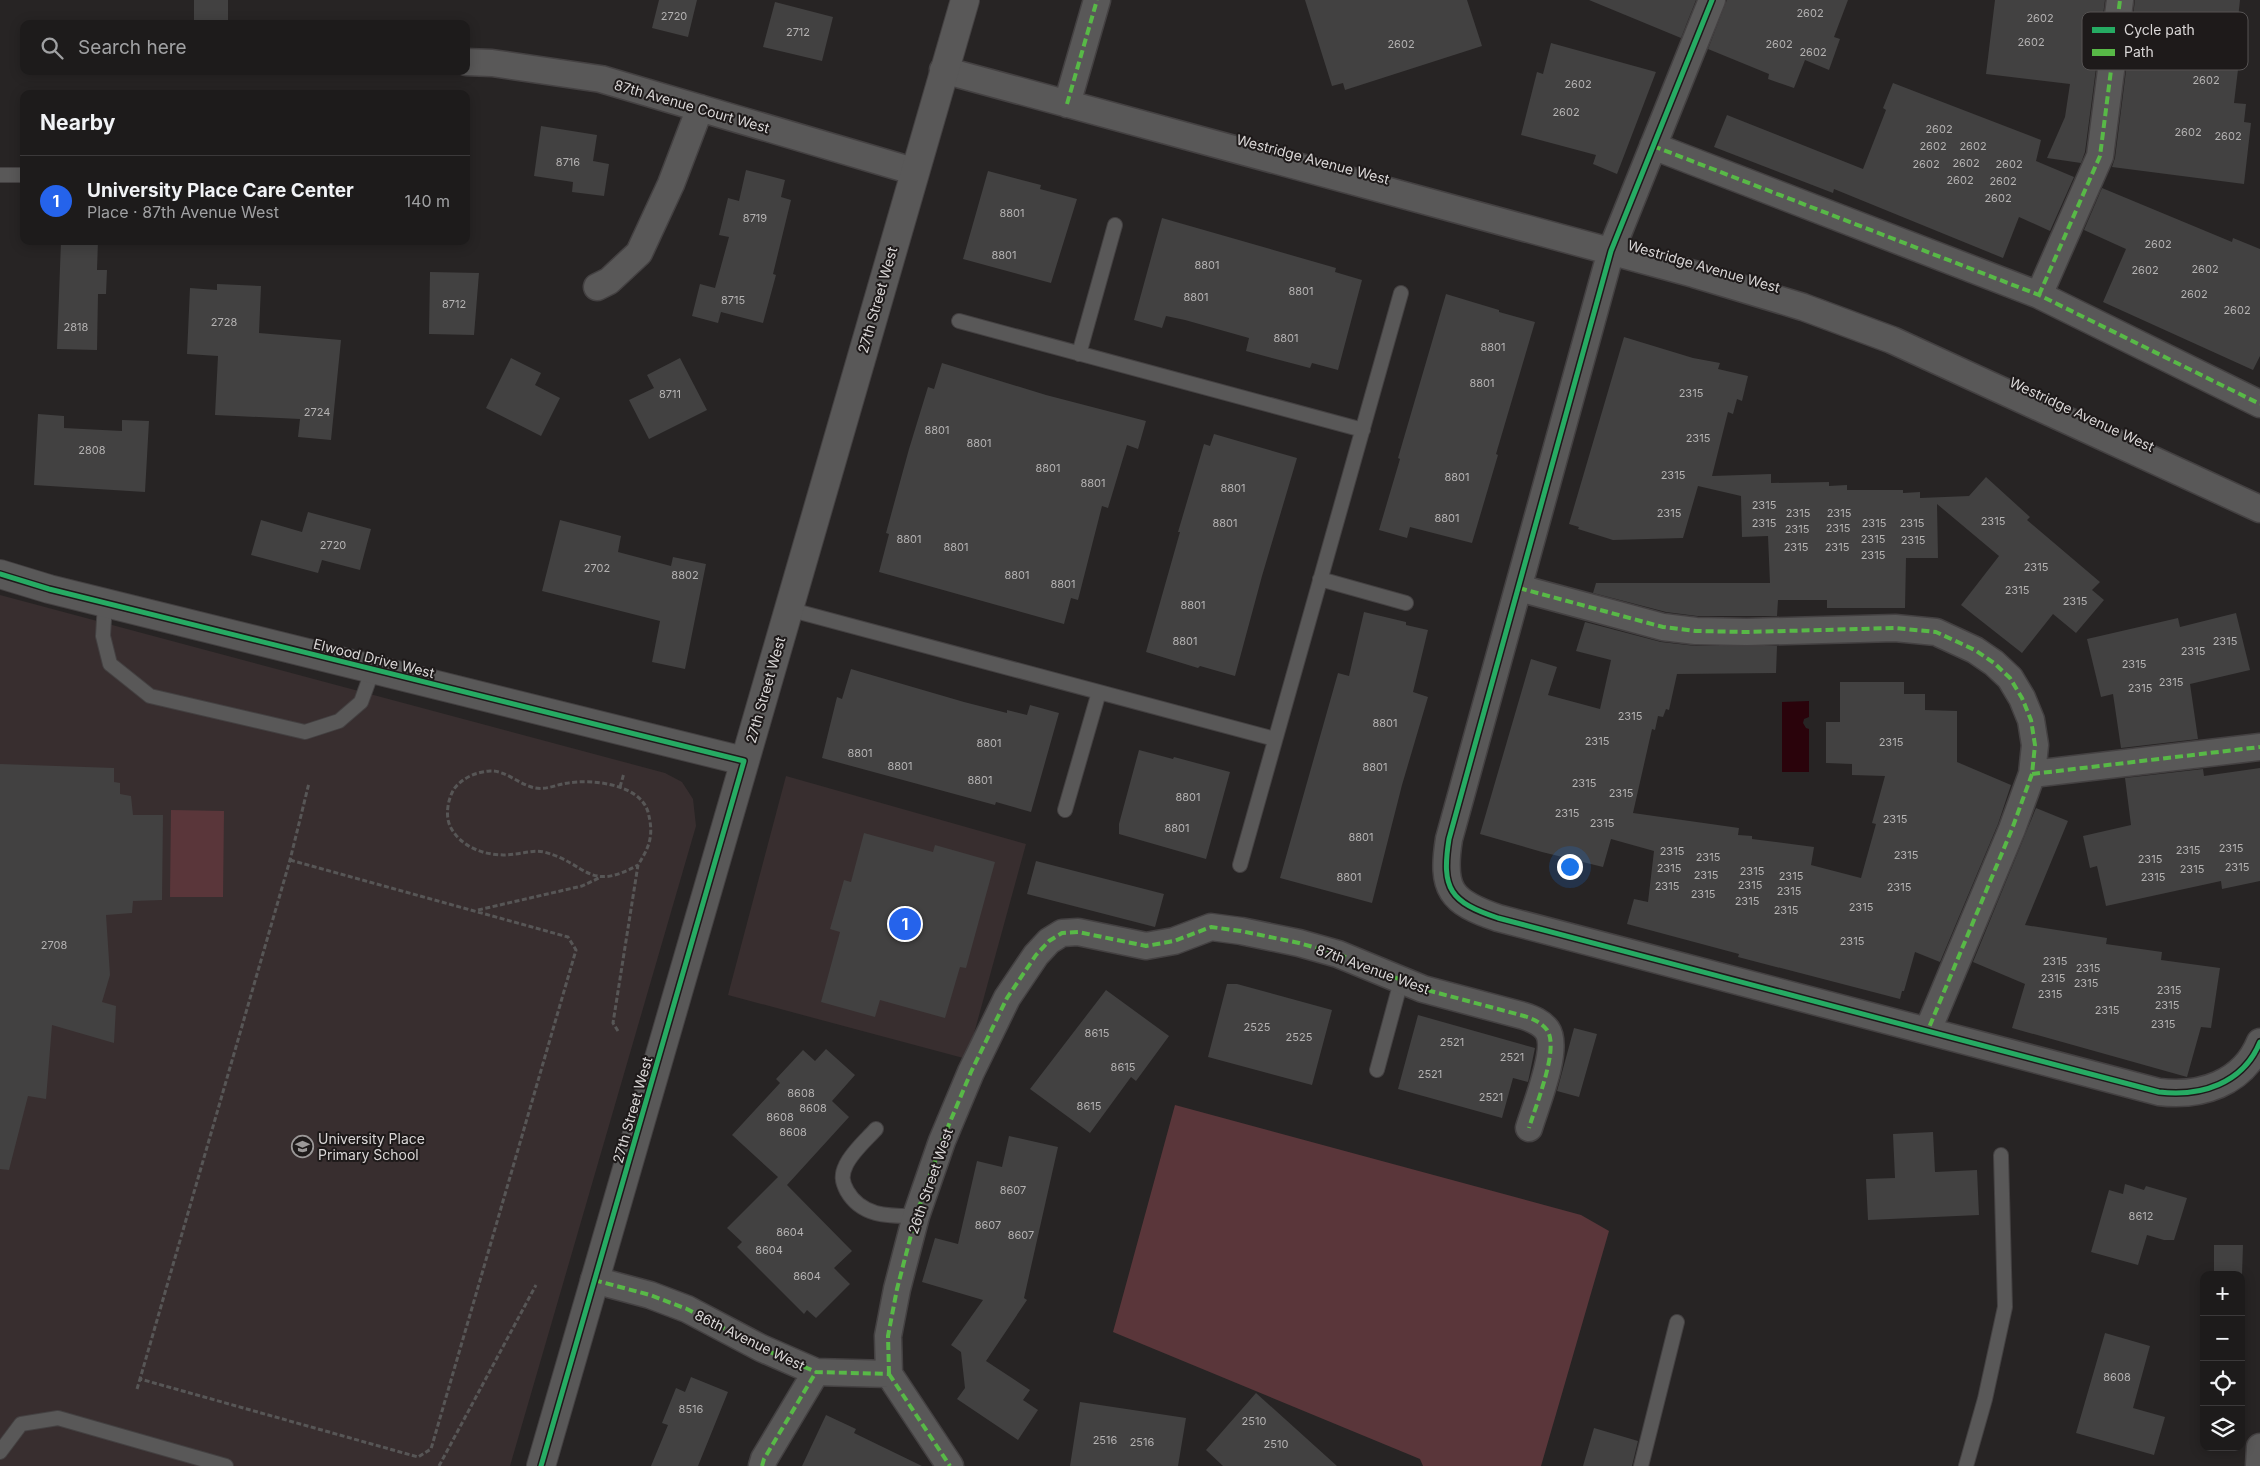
<!DOCTYPE html>
<meta charset="utf-8">
<style>
:root{--surface:#1d1b1b;--page:#2a2828;--text:#f1f3f6;--muted:#a0a1a3;--line:#3b393a;--accent:#2563eb}
body{margin:0;font-family:Inter,sans-serif;background:var(--page);color:var(--text)}
.controls{position:absolute;right:15px;bottom:15px;display:grid;overflow:hidden;border-radius:10px;box-shadow:0 2px 12px #0003}
.controls button{width:45px;height:45px;display:grid;place-items:center;padding:0;border:0;border-bottom:1px solid var(--line);background:var(--surface);color:var(--text);font:25px sans-serif}
.you{position:absolute;left:1569px;top:866px;width:18px;height:18px;margin:-12px;border:4px solid #fff;border-radius:50%;background:#1a73e8;box-shadow:0 0 0 8px #1a73e833}
.badge{display:grid;place-items:center;width:32px;height:32px;border-radius:50%;background:var(--accent);color:#fff;font-size:16px;font-weight:700}
.pin{position:absolute;translate:-50% -50%;border:2px solid #fff;box-shadow:0 1px 5px #0006}
.list{margin:0;padding:0;list-style:none}
h2{display:flex;justify-content:space-between;align-items:center;height:65px;margin:0;padding:0 20px;font-size:21px}
h2 small{font-size:16px;font-weight:400;color:var(--muted)}
.list li{display:grid;grid-template-columns:32px 1fr auto;gap:15px;align-items:center;box-sizing:border-box;height:90px;padding:0 20px;border-top:1px solid var(--line)}
.list b{display:block;font-size:19px;white-space:nowrap}
.list p{margin:0;font-size:16px;white-space:nowrap;color:var(--muted)}
.list em{font-size:16px;font-style:normal;color:var(--muted)}
.icon{flex:none;width:28px;height:28px;fill:none;stroke:currentColor;stroke-width:2;stroke-linecap:round;stroke-linejoin:round}
.map{position:relative;flex:none;width:2260px;height:1466px;overflow:hidden}
.search{position:absolute;background:var(--surface);box-shadow:0 2px 12px #0003;left:20px;top:20px;width:450px;height:55px;display:flex;align-items:center;gap:12px;box-sizing:border-box;padding:0 18px;border-radius:10px;color:var(--muted);font-size:19px}
.panel{position:absolute;background:var(--surface);box-shadow:0 2px 12px #0003;left:20px;top:90px;width:450px;height:155px;border-radius:10px}
.map>svg:first-child{display:block}
.built{fill:#382e2f}
.green{fill:#5a363a}
.water{fill:#2a030b}
.building{fill:#424141}
.lines{fill:none;stroke-linecap:round;stroke-linejoin:round}
.service-casing{stroke:#444142;stroke-width:16}
.minor-casing{stroke:#444142;stroke-width:29}
.tertiary-casing{stroke:#444142;stroke-width:30}
.path{stroke:#575656;stroke-width:3;stroke-dasharray:5 2.5;stroke-linecap:butt}
.service{stroke:#595858;stroke-width:14}
.minor{stroke:#595858;stroke-width:26}
.tertiary{stroke:#595858;stroke-width:28}
.quiet{stroke:#58b947;stroke-width:4;stroke-dasharray:8 4;stroke-linecap:butt}
.cycleway-casing{stroke:#1e1a1a;stroke-width:8}
.cycleway{stroke:#26ab63;stroke-width:5}
.labels{text-anchor:middle;dominant-baseline:central;stroke-width:4;stroke-linejoin:round;paint-order:stroke}
.number-label{font-size:11px;fill:#b4b2b2}
.street-label{font-size:14px;fill:#dad7d7;stroke:#1e1a1a}
.poi-label{font-size:14px;fill:#dad7d7;stroke:#1e1a1a;text-anchor:start}
.key{fill:#1e1a1a;stroke:#565353;stroke-width:1}
.key-label{font-size:14px;fill:#dad7d7}
</style>
<div class="map">
<svg width="2260" height="1466" viewBox="0 0 2260 1466">
<rect width="100%" height="100%" fill="#272424"/>
<path class="built" d="M0,595l665,178 17,9 11,17 3,27 -186,640h-510z
M786,776l240,68 -59,215 -239,-64z"/>
<path class="green" d="M171,810l53,1 -1,86h-53z
M1175,1105l406,110 28,16 -68,235h-118l-3,-7 -307,-127z"/>
<path class="water" d="M1809,701v16l-5,2 -1,4 3,5 3,1v43h-27v-70z"/>
<path class="building" d="M194,0h34v24h-34z
M659,0h38l-9,37 -36,-9z
M1305,0h162l15,46 -137,44 -2,-7 -11,3z
M1589,0h107l-15,38z
M1727,0h121l-14,37 6,2 -11,31 -24,-10 -11,28 -26,-9 1,-5 -61,-25z
M1995,0h110l-20,152 -4,11 -34,-5 18,-41 5,-33 -84,-10z
M2135,0h105l-3,28h6l-9,75 12,1 -2,18 7,1 -7,61 -132,-17 3,-9z
M775,2l58,15 -11,44 -59,-14z
M1551,43l105,29 -39,102 -24,-10 3,-9 -75,-20 16,-63 6,2z
M1893,83l148,57 -5,21 38,16 -24,54 -31,-14 -16,41 -169,-69 -1,4 -119,-46 13,-32 136,54 23,-59 -3,-2z
M541,126l56,9 -4,26 16,3 -5,32 -32,-4 1,-10 -39,-6z
M746,170l39,10 -4,17 10,3 -18,74 3,1 -13,48 -42,-11 -3,11 -26,-7 8,-32 15,4 14,-51 -10,-2 9,-37 11,3z
M988,171l53,14 -1,4 37,10 -26,84 -88,-24z
M2102,188l130,54 1,-4 27,11v107l-7,14 -150,-68 23,-53 -42,-19z
M1162,218l174,50 -1,4 27,8 -24,90 -26,-7 -2,5 -64,-17 3,-13 -64,-18 -19,-4 -4,12 -28,-8z
M61,241h37l-1,29h10l-1,24h-8l-1,56 -40,-1z
M430,272l49,1 -5,62 -45,-1z
M217,284l44,2 -2,47 82,7 -10,100 -33,-3 2,-18 -85,-4 3,-59 -31,-2 3,-66 27,2z
M1446,294l53,16v2l36,10 -39,132 2,1 -26,88 -62,-16 -3,11 -28,-8 21,-71 -2,-1z
M1624,337l69,21 27,5 -2,6 30,7 -6,25 -5,-2 -4,15 -5,-2 -16,64 59,-2v9l58,-1v4l18,-1v5h56v3l17,-1v6l49,-2 17,-19 44,40 -3,3 73,62 -8,8 12,10 -28,33 -23,-19 -31,39 -61,-48 38,-49 -62,-52 1,54h-32l-1,50h-78v-8h-49l-1,16h-80l-31,-4 -73,-19 3,-10h174l-2,-47 -26,1 -1,-41 -43,-10 -15,52 -70,2 -35,-11 1,-2 -10,-3z
M511,358l30,15 -6,12 25,13 -19,38 -55,-28z
M680,358l27,52 -58,29 -20,-39 25,-12 -7,-13z
M942,363l104,32 100,26 -8,28 -11,-4 -19,63 -6,-2 -24,94 -7,-2 -7,26 -185,-52 10,-38 -3,-1 23,-84 19,-62 6,2z
M38,414l26,2v12l58,3v-11l27,1 -4,71 -111,-7z
M1214,434l83,24 -35,118 -27,100 -35,-10 -2,2 -52,-16 34,-120h-2l26,-88 6,2z
M308,512l63,17 -11,41 -38,-10 -4,13 -67,-18 10,-35 41,12z
M560,520l61,16 -3,16 53,14 2,-9 33,7 -21,105 -33,-7 8,-41 -118,-30z
M1364,612l42,10v3l22,5 -15,62 15,5 -26,88 -30,118 -92,-25 58,-205 11,3z
M2236,613l14,57 -60,14 8,55 -77,9 -8,-54 -12,3 -14,-58 91,-21 2,9z
M1585,622l76,20 35,4h81l-1,27 -99,1 -8,36 -3,-1 -3,8 -5,-1 -3,14 -3,-1 -19,84 106,15 -1,7 14,1v3l62,8 -3,18 50,13 15,-54 -4,-1 13,-47 -33,-1v-11l-26,-1v-41h14v-40h64v12h21v16l32,1v51l54,23 -13,39 -58,138 -25,-10 -11,39h-2l-2,8 -162,-42 1,-3 -112,-30 7,-25 14,3 6,-51 -43,-12 -8,28 -61,-15 -62,-18 51,-175 26,8 -9,28 52,14 11,-49 -35,-9z
M851,669l113,33 43,11v-3l20,5 3,-10 29,8 -28,99 -35,-10 -1,3 -173,-47 15,-61 5,2z
M1139,750l34,9 1,-2 56,15 -24,87 -87,-25v-10z
M0,764l114,4v14l6,1v11l11,2 2,19h30l-1,85 -29,1 -1,12 -26,2 4,60 -8,27 14,4 -2,37 -62,-18 -6,74 -18,-3 -19,74 -9,-1z
M2260,768v113l-38,8 -1,-8 -115,25 -9,-40 -7,2 -7,-32 48,-11 -6,-47 78,-9 1,7z
M2036,808l32,13 -43,104 82,13 -1,6 56,8 -1,8 59,8 -9,60 -10,-1 -14,50 -175,-49 13,-44 -52,-22z
M864,833l69,19 2,-7 60,17 -29,106 -6,-1 -15,51 -65,-18 -5,17 -54,-15 19,-70 -10,-3 14,-49 7,2z
M1036,861l128,33 -9,33 -128,-33z
M1227,984h10l95,26 -20,75 -104,-28z
M1106,990l63,46 -33,45 -5,-4 -41,56 -60,-44z
M1418,1015l117,33 -7,34 -15,-4 -11,40 -104,-29z
M1574,1028l23,6 -18,63 -22,-6z
M826,1049l29,26 -23,26 17,16 -62,68 65,66 -18,17 16,16 -34,34 -9,-8 -3,4 -67,-67 5,-5 -15,-14 51,-51 -46,-42 48,-52 -4,-4 27,-29 12,11z
M1933,1132l2,40 42,-2 2,45 -111,5 -2,-41 29,-1 -2,-44z
M1009,1136l49,11 -34,151 3,2 -41,61 44,29 -7,10 15,10 -20,30 -61,-41 8,-11 -4,-36 -10,-7 32,-45 -61,-18 13,-44 23,6 19,-83 25,6z
M2125,1184l19,6 2,-4 41,12 -13,42h-10l-17,-5 -9,30 -47,-13 18,-62 14,4z
M2214,1245h29l-1,30h-28z
M2105,1333l45,13 -17,62 32,9 -11,38 -78,-22z
M691,1377l37,15 -30,74h-47l17,-41 -6,-2 14,-35 9,4z
M1256,1393l81,73h-114l-17,-16z
M1080,1402l106,16 -8,48h-108z
M826,1415l30,14 -2,4 68,33h-120z
M1594,1428l44,13 -6,25h-49z"/>
<g class="lines">
<defs>
<path id="service" d="M0,175h24
M959,321l404,109
M1079,354l36,-129
M1320,579l86,24
M105,603l-2,33 7,28 40,32 155,36 34,-11 22,-19 12,-33
M788,609l487,130
M1065,810l34,-118
M1240,865l161,-572
M1377,1070l24,-89
M876,1129c-10,11 -24,23 -30,36 -5,10 -4,17 1,26 15,26 42,25 69,25
M0,1452l21,-28 37,-6 168,48
M1641,1466l36,-144
M1966,1466l19,-67 20,-92 -4,-152"/>
<path id="minor" d="M1712,0l-101,251 -162,588c-8,50 1,63 49,79l661,174c41,5 84,-8 101,-50
M466,62l26,1 109,16 312,92
M943,70l751,204 109,33 89,33 368,169
M1067,104l30,-104
M1653,146l386,149 221,109
M597,287l12,-6 30,-28 32,-69 29,-76
M2039,295l61,-139 20,-156
M1519,588l144,39 33,4 51,1 148,-4 41,4 39,18 19,13 16,15 12,20 9,22 4,25 -3,29 -20,55 -84,201
M2032,774l228,-27
M594,1280l56,15 37,14 74,39 55,24 73,2
M889,1374l-1,-38 9,-47 19,-73 26,-75 29,-69 36,-74 29,-43 13,-14 13,-8 16,-1 68,14 28,-5 37,-14 30,4 58,12 39,11 85,35 101,27c9,3 17,6 23,14 13,18 -12,77 -18,98
M889,1374l61,92
M762,1466l2,-7 52,-87
M2259,1466l1,-19"/>
<path id="tertiary" d="M0,574l49,15 695,172
M541,1466l424,-1466"/>
</defs>
<use href="#service" class="service-casing"/>
<use href="#minor" class="minor-casing"/>
<use href="#tertiary" class="tertiary-casing"/>
<path class="path" d="M620,787l4,-14
M290,860l278,77 8,13 -145,499 -13,8 -278,-78 150,-519 19,-77
M478,910l104,-24 17,-8
M618,1031l-5,-8 25,-158c12,-19 16,-30 10,-53 -8,-28 -56,-33 -80,-29 -11,1 -20,7 -33,5 -15,-3 -30,-18 -45,-17 -14,1 -28,7 -36,18 -6,10 -9,26 -4,37 11,23 40,32 65,28 10,-1 19,-4 29,-2 43,11 44,41 94,13
M137,1389l3,-10
M439,1466l97,-181"/>
<use href="#service" class="service"/>
<use href="#minor" class="minor"/>
<use href="#tertiary" class="tertiary"/>
<path class="quiet" d="M1067,104l30,-104
M1653,146l386,149 221,109
M2039,295l61,-139 20,-156
M1519,588l144,39 33,4 51,1 148,-4 41,4 39,18 19,13 16,15 12,20 9,22 4,25 -3,29 -20,55 -84,201
M2032,774l228,-27
M594,1280l56,15 37,14 74,39 55,24 73,2
M889,1374l-1,-38 9,-47 19,-73 26,-75 29,-69 36,-74 29,-43 13,-14 13,-8 16,-1 68,14 28,-5 37,-14 30,4 58,12 39,11 85,35 101,27c9,3 17,6 23,14 13,18 -12,77 -18,98
M889,1374l61,92
M762,1466l2,-7 52,-87"/>
<defs>
<path id="cycleway" d="M1712,0l-101,251 -162,588c-8,50 1,63 49,79l661,174c41,5 84,-8 101,-50
M0,574l49,15 695,172 -203,705"/>
</defs>
<use href="#cycleway" class="cycleway-casing"/>
<use href="#cycleway" class="cycleway"/>
</g>
<defs>
<symbol id="school-ring" viewBox="-11 -11 22 22"><circle r="9.5" fill="#1e1a1a" stroke="#9b9898" stroke-width="1.5"/><path d="M0-5L7-2L0 1L-7-2ZM-4 1L0 2.5L4 1V4Q0 6-4 4Z" fill="#9b9898"/></symbol>
</defs>
<g fill-rule="evenodd">
<use href="#school-ring" x="290" y="1134" width="25" height="25"/>
</g>
<g class="labels">
<g class="number-label">
<text x="1810" y="13">2602</text>
<text x="674" y="16">2720</text>
<text x="2040" y="18">2602</text>
<text x="798" y="32">2712</text>
<text x="2031" y="42">2602</text>
<text x="1401" y="44">2602</text>
<text x="1779" y="44">2602</text>
<text x="1813" y="52">2602</text>
<text x="2206" y="80">2602</text>
<text x="1578" y="84">2602</text>
<text x="1566" y="112">2602</text>
<text x="1939" y="129">2602</text>
<text x="2188" y="132">2602</text>
<text x="2228" y="136">2602</text>
<text x="1933" y="146">2602</text>
<text x="1973" y="146">2602</text>
<text x="568" y="162">8716</text>
<text x="1966" y="163">2602</text>
<text x="1926" y="164">2602</text>
<text x="2009" y="164">2602</text>
<text x="1960" y="180">2602</text>
<text x="2003" y="181">2602</text>
<text x="1998" y="198">2602</text>
<text x="1012" y="213">8801</text>
<text x="755" y="218">8719</text>
<text x="2158" y="244">2602</text>
<text x="1004" y="255">8801</text>
<text x="1207" y="265">8801</text>
<text x="2205" y="269">2602</text>
<text x="2145" y="270">2602</text>
<text x="1301" y="291">8801</text>
<text x="2194" y="294">2602</text>
<text x="1196" y="297">8801</text>
<text x="733" y="300">8715</text>
<text x="454" y="304">8712</text>
<text x="2237" y="310">2602</text>
<text x="224" y="322">2728</text>
<text x="76" y="327">2818</text>
<text x="1286" y="338">8801</text>
<text x="1493" y="347">8801</text>
<text x="1482" y="383">8801</text>
<text x="1691" y="393">2315</text>
<text x="670" y="394">8711</text>
<text x="317" y="412">2724</text>
<text x="937" y="430">8801</text>
<text x="1698" y="438">2315</text>
<text x="979" y="443">8801</text>
<text x="92" y="450">2808</text>
<text x="1048" y="468">8801</text>
<text x="1673" y="475">2315</text>
<text x="1457" y="477">8801</text>
<text x="1093" y="483">8801</text>
<text x="1233" y="488">8801</text>
<text x="1764" y="505">2315</text>
<text x="1669" y="513">2315</text>
<text x="1798" y="513">2315</text>
<text x="1839" y="513">2315</text>
<text x="1447" y="518">8801</text>
<text x="1993" y="521">2315</text>
<text x="1225" y="523">8801</text>
<text x="1764" y="523">2315</text>
<text x="1874" y="523">2315</text>
<text x="1912" y="523">2315</text>
<text x="1838" y="528">2315</text>
<text x="1797" y="529">2315</text>
<text x="909" y="539">8801</text>
<text x="1873" y="539">2315</text>
<text x="1913" y="540">2315</text>
<text x="333" y="545">2720</text>
<text x="956" y="547">8801</text>
<text x="1796" y="547">2315</text>
<text x="1837" y="547">2315</text>
<text x="1873" y="555">2315</text>
<text x="2036" y="567">2315</text>
<text x="597" y="568">2702</text>
<text x="685" y="575">8802</text>
<text x="1017" y="575">8801</text>
<text x="1063" y="584">8801</text>
<text x="2017" y="590">2315</text>
<text x="2075" y="601">2315</text>
<text x="1193" y="605">8801</text>
<text x="1185" y="641">8801</text>
<text x="2225" y="641">2315</text>
<text x="2193" y="651">2315</text>
<text x="2134" y="664">2315</text>
<text x="2171" y="682">2315</text>
<text x="2140" y="688">2315</text>
<text x="1630" y="716">2315</text>
<text x="1385" y="723">8801</text>
<text x="1597" y="741">2315</text>
<text x="1891" y="742">2315</text>
<text x="989" y="743">8801</text>
<text x="860" y="753">8801</text>
<text x="900" y="766">8801</text>
<text x="1375" y="767">8801</text>
<text x="980" y="780">8801</text>
<text x="1584" y="783">2315</text>
<text x="1621" y="793">2315</text>
<text x="1188" y="797">8801</text>
<text x="1567" y="813">2315</text>
<text x="1895" y="819">2315</text>
<text x="1602" y="823">2315</text>
<text x="1177" y="828">8801</text>
<text x="1361" y="837">8801</text>
<text x="2231" y="848">2315</text>
<text x="2188" y="850">2315</text>
<text x="1672" y="851">2315</text>
<text x="1906" y="855">2315</text>
<text x="1708" y="857">2315</text>
<text x="2150" y="859">2315</text>
<text x="2237" y="867">2315</text>
<text x="1669" y="868">2315</text>
<text x="2192" y="869">2315</text>
<text x="1752" y="871">2315</text>
<text x="1706" y="875">2315</text>
<text x="1791" y="876">2315</text>
<text x="1349" y="877">8801</text>
<text x="2153" y="877">2315</text>
<text x="1750" y="885">2315</text>
<text x="1667" y="886">2315</text>
<text x="1899" y="887">2315</text>
<text x="1789" y="891">2315</text>
<text x="1703" y="894">2315</text>
<text x="1747" y="901">2315</text>
<text x="1861" y="907">2315</text>
<text x="1786" y="910">2315</text>
<text x="1852" y="941">2315</text>
<text x="54" y="945">2708</text>
<text x="2055" y="961">2315</text>
<text x="2088" y="968">2315</text>
<text x="2053" y="978">2315</text>
<text x="2086" y="983">2315</text>
<text x="2169" y="990">2315</text>
<text x="2050" y="994">2315</text>
<text x="2167" y="1005">2315</text>
<text x="2107" y="1010">2315</text>
<text x="2163" y="1024">2315</text>
<text x="1257" y="1027">2525</text>
<text x="1097" y="1033">8615</text>
<text x="1299" y="1037">2525</text>
<text x="1452" y="1042">2521</text>
<text x="1512" y="1057">2521</text>
<text x="1123" y="1067">8615</text>
<text x="1430" y="1074">2521</text>
<text x="801" y="1093">8608</text>
<text x="1491" y="1097">2521</text>
<text x="1089" y="1106">8615</text>
<text x="813" y="1108">8608</text>
<text x="780" y="1117">8608</text>
<text x="793" y="1132">8608</text>
<text x="1013" y="1190">8607</text>
<text x="2141" y="1216">8612</text>
<text x="988" y="1225">8607</text>
<text x="790" y="1232">8604</text>
<text x="1021" y="1235">8607</text>
<text x="769" y="1250">8604</text>
<text x="807" y="1276">8604</text>
<text x="2117" y="1377">8608</text>
<text x="691" y="1409">8516</text>
<text x="1254" y="1421">2510</text>
<text x="1105" y="1440">2516</text>
<text x="1142" y="1442">2516</text>
<text x="1276" y="1444">2510</text>
</g>
<g class="street-label">
<text transform="translate(692 106) rotate(16)">87th Avenue Court West</text>
<text transform="translate(1313 159) rotate(15)">Westridge Avenue West</text>
<text transform="translate(1704 266) rotate(16)">Westridge Avenue West</text>
<text transform="translate(877 300) rotate(-74)">27th Street West</text>
<text transform="translate(2082 414) rotate(25)">Westridge Avenue West</text>
<text transform="translate(374 658) rotate(14)">Elwood Drive West</text>
<text transform="translate(765 690) rotate(-74)">27th Street West</text>
<text transform="translate(1373 969) rotate(20)">87th Avenue West</text>
<text transform="translate(632 1110) rotate(-74)">27th Street West</text>
<text transform="translate(930 1181) rotate(-71)">26th Street West</text>
<text transform="translate(750 1340) rotate(26)">86th Avenue West</text>
</g>
<g class="poi-label">
<text x="318" y="1138">University Place<tspan x="318" dy="16">Primary School</tspan></text>
</g>
</g>
<rect x="2082" y="12" width="166" height="58" rx="8" class="key"/>
<rect x="2092" y="27" width="23" height="6" fill="#26ab63"/>
<rect x="2092" y="49" width="23" height="7" fill="#58b947"/>
<g class="key-label">
<text x="2124" y="35">Cycle path</text>
<text x="2124" y="57">Path</text>
</g>
</svg>
<div class="controls">
<button>+</button>
<button>−</button>
<button><svg class="icon" aria-label="locate" viewBox="0 0 24 24"><circle cx="12" cy="12" r="6"/><path d="M12 2v4M12 18v4M2 12h4M18 12h4"/></svg></button>
<button><svg class="icon" aria-label="layers" viewBox="0 0 24 24"><path d="M12 4l9 5-9 5-9-5zM3 14l9 5 9-5"/></svg></button>
</div>
<div class="you"></div>
<div class="pin badge" style="left:905px;top:924px">1</div>
<div class="search"><svg class="icon" aria-label="search" viewBox="0 0 24 24"><circle cx="10" cy="10" r="6"/><path d="M15 15l6 6"/></svg>Search here</div>
<section class="panel">
<h2>Nearby<small></small></h2>
<ul class="list">
<li><span class="badge">1</span><div><b>University Place Care Center</b><p>Place · 87th Avenue West</p></div><em>140 m</em></li>
</ul>
</section>
</div>
